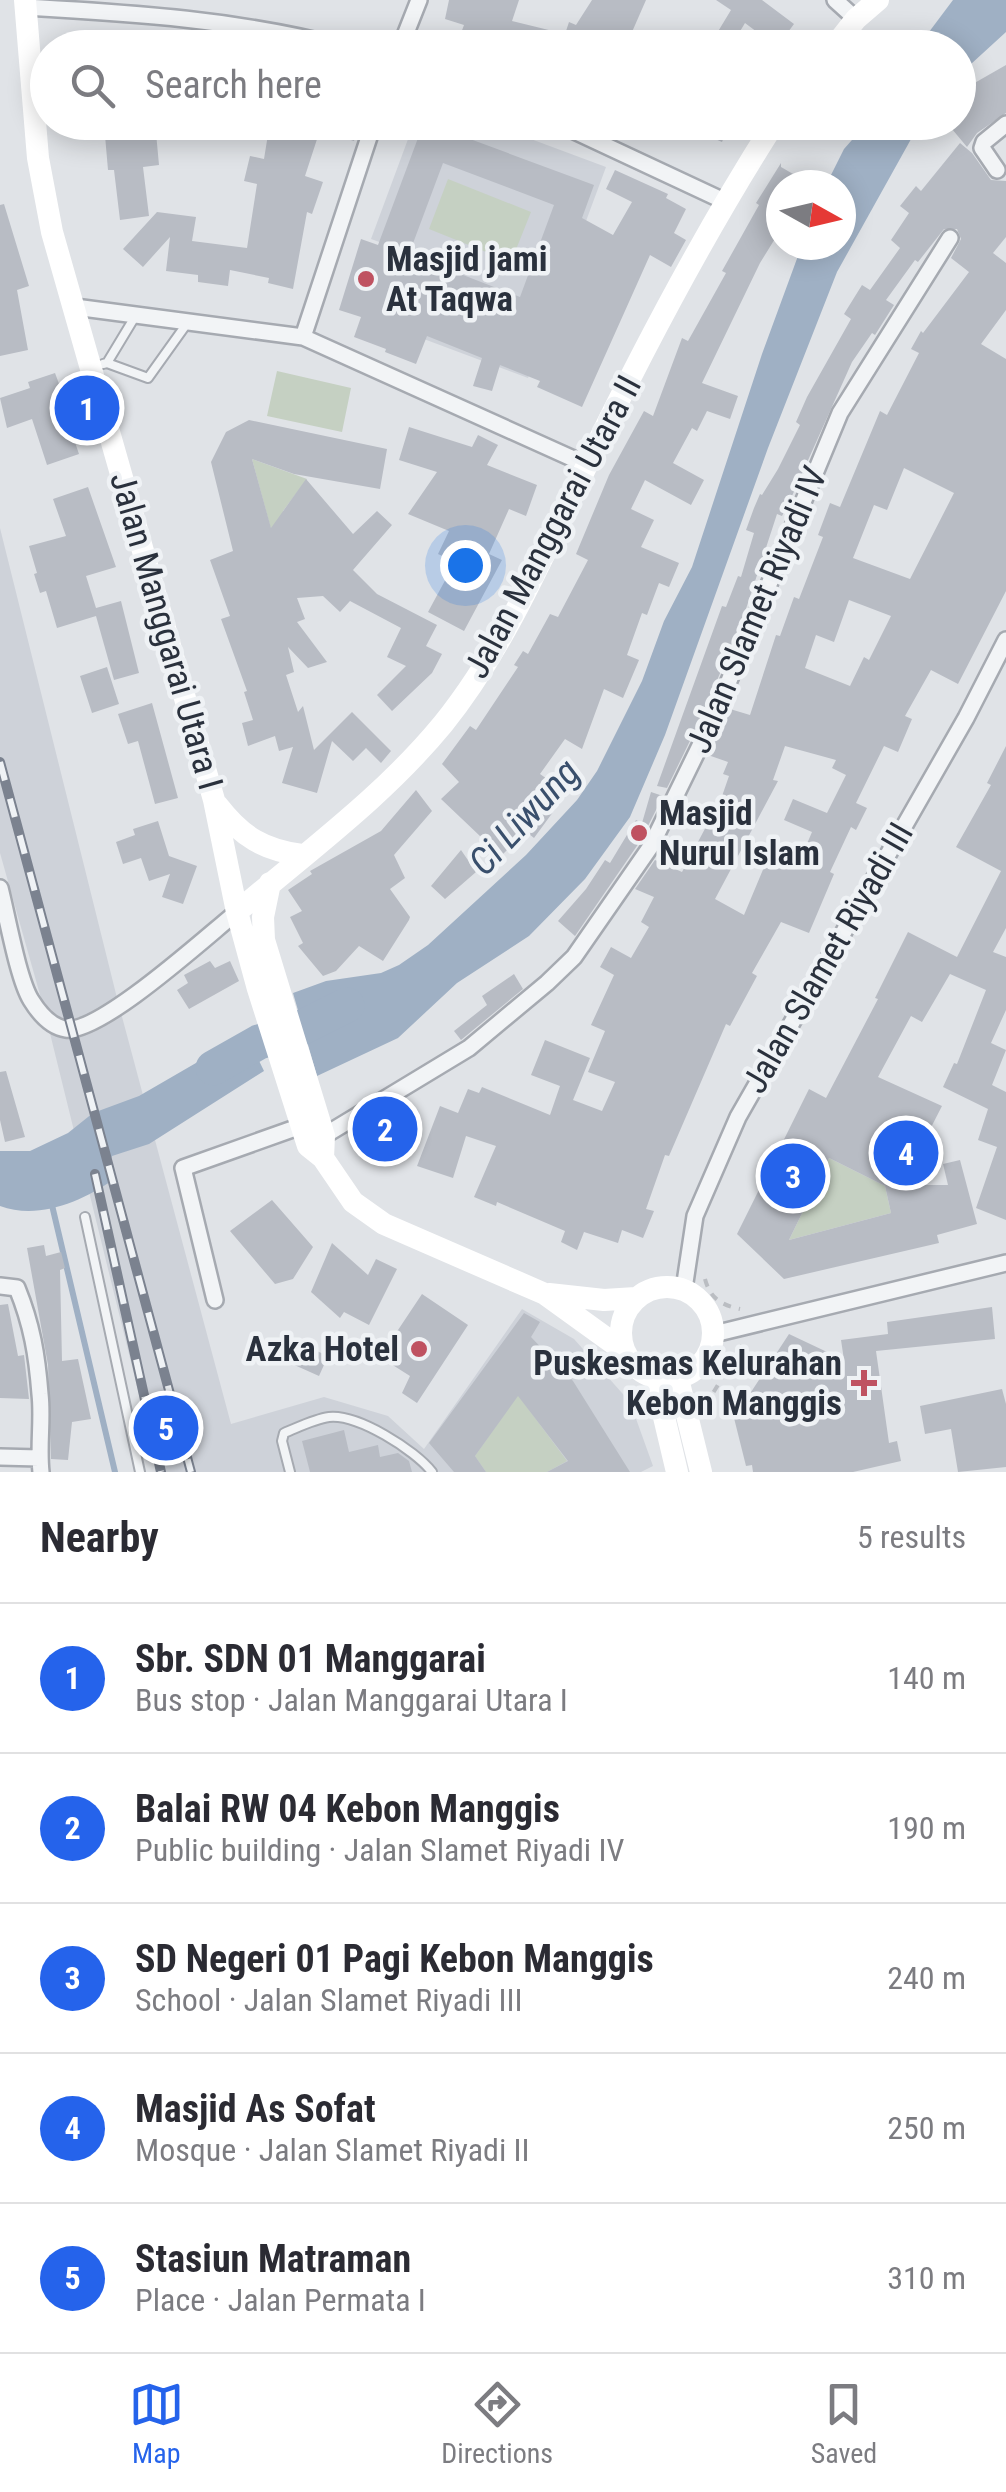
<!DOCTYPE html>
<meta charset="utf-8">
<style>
:root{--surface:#fff;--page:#f2f2f3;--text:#2b2b33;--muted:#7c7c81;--line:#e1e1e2;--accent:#2563eb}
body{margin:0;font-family:"Roboto Condensed",sans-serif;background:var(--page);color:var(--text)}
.compass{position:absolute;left:766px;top:170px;width:90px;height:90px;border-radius:50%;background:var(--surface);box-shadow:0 5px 25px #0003;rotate:98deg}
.you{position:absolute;left:465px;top:565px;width:35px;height:35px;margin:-25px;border:8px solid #fff;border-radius:50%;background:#1a73e8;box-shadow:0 0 0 15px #1a73e833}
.badge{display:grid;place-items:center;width:65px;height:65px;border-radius:50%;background:var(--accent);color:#fff;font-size:32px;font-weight:700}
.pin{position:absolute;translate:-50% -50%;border:5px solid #fff;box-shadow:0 2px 10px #0006}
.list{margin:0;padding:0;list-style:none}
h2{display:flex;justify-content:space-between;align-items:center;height:130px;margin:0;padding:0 40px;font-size:42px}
h2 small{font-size:32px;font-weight:400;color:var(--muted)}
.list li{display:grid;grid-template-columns:65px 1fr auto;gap:30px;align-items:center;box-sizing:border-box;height:150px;padding:0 40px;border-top:2px solid var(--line)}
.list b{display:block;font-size:38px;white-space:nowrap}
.list p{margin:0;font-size:32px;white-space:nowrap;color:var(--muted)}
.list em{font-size:32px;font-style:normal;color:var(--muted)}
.icon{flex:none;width:55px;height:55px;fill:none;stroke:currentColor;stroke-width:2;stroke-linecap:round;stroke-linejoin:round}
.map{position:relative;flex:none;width:1006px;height:1472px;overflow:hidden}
.search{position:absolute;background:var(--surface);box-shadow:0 5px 25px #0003;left:30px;right:30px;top:30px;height:110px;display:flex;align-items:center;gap:25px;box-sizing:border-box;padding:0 35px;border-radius:55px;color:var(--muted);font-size:38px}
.sheet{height:880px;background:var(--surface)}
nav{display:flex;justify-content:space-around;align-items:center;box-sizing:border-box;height:140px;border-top:2px solid var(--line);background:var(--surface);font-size:28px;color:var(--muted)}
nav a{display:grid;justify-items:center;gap:5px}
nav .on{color:var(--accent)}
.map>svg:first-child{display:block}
.built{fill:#ced2d9}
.green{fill:#c5d0c2}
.water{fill:#9fb0c4}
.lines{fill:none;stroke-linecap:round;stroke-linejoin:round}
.stream{stroke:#9fb0c4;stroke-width:6}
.river{stroke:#9fb0c4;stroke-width:35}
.building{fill:#b8bcc4;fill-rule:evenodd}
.lane-casing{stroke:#a6aab1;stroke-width:12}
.street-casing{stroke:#a6aab1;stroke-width:20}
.path{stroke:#babdc2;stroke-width:4;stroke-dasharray:8 8;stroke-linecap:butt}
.lane{stroke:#f2f4f6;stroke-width:8}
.street{stroke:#f2f4f6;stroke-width:15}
.secondary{stroke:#fff;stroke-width:22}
.rail-casing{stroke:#7b828f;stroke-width:10}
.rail{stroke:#eff2f5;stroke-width:6;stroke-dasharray:19;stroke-linecap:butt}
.poi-dot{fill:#bf5261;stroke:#eff2f5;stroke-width:4}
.labels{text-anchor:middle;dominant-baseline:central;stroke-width:9;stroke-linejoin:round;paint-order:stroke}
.poi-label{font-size:35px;font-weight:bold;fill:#2a313d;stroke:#eff2f5;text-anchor:start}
.street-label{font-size:35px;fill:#2a313d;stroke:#eff2f5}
.water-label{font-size:38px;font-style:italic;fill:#394f6c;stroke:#eff2f5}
</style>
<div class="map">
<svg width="1006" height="1472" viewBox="0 0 1006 1472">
<rect width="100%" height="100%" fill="#e0e3e7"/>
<path class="built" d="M414,123h74l118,44 -78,211 -155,-58 26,-71 -28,-10z
M0,528l117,470 114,426 93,-27 64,19 36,33 98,-140 52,30 56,63 23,64 -12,6h-483l-114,-463 -44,-156z"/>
<path class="green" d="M448,179l83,33 -20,50 -82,-33z
M277,371l74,17 -9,44 -75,-16z
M252,459l55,20 -24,32 -4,48z
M829,1158l56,28 6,27 -102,27z
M518,1395l49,66 -20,11h-61l-11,-16z"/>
<path class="water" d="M953,0h53v32l-47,43 -1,-27h-41z
M867,123h53l-83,149 -69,176 -103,287 -35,82 -45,62 -56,57 -72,47 -59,55 -81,38 -24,-83 33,-12 55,-8 18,-8 29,-20 98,-90 51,-55 20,-29 45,-90 22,-60 28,-54 70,-213 40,-109h39v-60h-15l18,-36z
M246,1034l18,37 -115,73 -37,12 -4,10 5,14c-32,22 -75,40 -113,26v-55h30l38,-18 25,-20 46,-17z"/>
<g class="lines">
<path class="stream" d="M51,1201l64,271"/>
<path class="river" d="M213,1068l46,-26 40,-13 48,-24"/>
</g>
<path class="building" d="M449,0h70l-7,21 53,13 4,-12 7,3 16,-25h54l-21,48h-117l-47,-15 3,-8 -19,-6z
M716,0h46l32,24 -17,23 -32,-24 -15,25h-22l23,-38z
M958,62l13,23 35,-20v48l-29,20 -10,14 -15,-18 6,-5z
M155,122l4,43 -16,2 6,49 -29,4 -6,-50h-6l-4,-46z
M270,122h90l-6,19 -34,-11 -15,46 18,6 -11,32 -5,-2 -14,77 -25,-6 1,-5 -39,-8 -2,16 -30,-4v-7l-32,-4 4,-34 -27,30 -20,-18 34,-37 39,5 -4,24 55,7 10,-64 -13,-3 6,-25 14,3z
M424,122l170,63 -12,33 31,17 19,-33 -26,-13 9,-19 53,24 -2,4 20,11 -12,24 12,7 -15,27 -21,-12 -68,152 -45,-20 3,-6 -40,-16 -8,26 -19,-5 9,-28 -55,-22 -11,28 -31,-12 1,-3 -32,-12 7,-20 -22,-7 22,-71 17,6zM443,163l111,42 -34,92 -111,-43z
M677,122h53l-8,20z
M960,143l12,10 19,27 15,1v56l-13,16 13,10v47l-25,34 25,15v232l-48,93 -27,-14 -26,46 7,3 -14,33 -14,-6 -28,57 11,5 -11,22 -5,-3 -21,45 4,2 -25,59 -28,-11 -29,51 5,3 -27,50 -4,-2 -57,132 -4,-1 -19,54 8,2 -11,27 -21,-8 -4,13 -34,-11 -7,18 -16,-8 4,-11 -68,-29 -1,4 -22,-9 22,-51 -30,-10 -13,42 -36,-12 23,-60 18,7 10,-24 11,4 3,-6 68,28 10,-29 -29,-11 14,-35 45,18 -17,42 29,11 13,-29 -27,-10 17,-41 -14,-6 23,-50 -14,-8 11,-20 20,11 18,-31 -8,-5 13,-25 -19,-8 20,-29 27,12 26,-49 4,2 17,-49 -6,-2 5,-12 -20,-7 22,-46 20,6 26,-80 4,1 14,-39 5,2 24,-62 -5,-2 12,-32 10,4 40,-96 7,4 32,-62 -8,-4 10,-18 2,2 46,-61 -18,-14 10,-19 -4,-10h-13l-26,33 -3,-2 -29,40 8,5 -19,30 -3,-2 -20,29 -60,134 -10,20 -5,-2 -33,101 -40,97 -37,76 -10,-2 65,-180 4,1 12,-31 3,1 13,-44 -8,-3 8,-22 6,-14 2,1 16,-26 22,-44 -4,-3 11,-25 44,-78 -7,-5 18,-29 8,5 30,-42 -9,-8 18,-27 -9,-7 16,-20 5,5zM904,468l50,25 -44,86 -57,-21 21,-53 13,5zM849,600l42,16 -22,44 -5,-3 -14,29 -45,-18 11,-33 18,7zM785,746l51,14 -4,8 14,7 -19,38 -34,-14 -9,21 28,12 -12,28 -28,-12 -28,67 -29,-16 63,-118 -5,-1z
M781,163v4l31,18h-31v44l-21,34 -58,120 36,13 -8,23 -23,-8 -10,20 -5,-3 -19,35 31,17 -13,25 -46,-25 -14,29 23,11 -13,27 38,16 -10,24 -10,-4 -12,32 -5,-2 -15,42 12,5 -16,38 -19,-9 -22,60 -17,-10 -25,35 27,19 -33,45 -5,-4 -11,13 -4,-4 -13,13 -60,-57 18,-17 -17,-18 28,-38 6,4 42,-63 -4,-2 9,-14 5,3 22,-40 8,3 30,-57 -12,-6 33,-79 35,-64 9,5 29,-78 6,3 38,-68 -4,-2 37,-66 -3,-2z
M4,204l25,82 -12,4 11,60 -28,6v-151z
M55,373l13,35 -4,2 15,44 -32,11 -15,-46 -25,9 -7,-30 30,-10 -2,-6z
M249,420l138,29 -7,40 -86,-15 -42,-15 19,69 35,-49 47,55 24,-23 15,14 -39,45 24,24 60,31 -11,21 16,8 -10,19 -40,38 -15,-16 29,-29 -19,-9 14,-29 -51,-27 -10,11 -17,-16 -26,2 8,21 -8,3 30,40 -19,6 -20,-21 6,25 -8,3 12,37 5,-6 11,44 38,-38 39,39 -10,12 -15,-15 -13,13 -21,-20 -15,52 -35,-10 11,-36 -14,4 -4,-15 -27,10 -6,-23 11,-3 -9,-28 3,-1 -26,-72 9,-3 -20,-56 23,-9 -22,-89 15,-30z
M409,427l63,20 6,-12 20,10 -11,20 50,20 -11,31 -17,-7 -20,45 13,6 -38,71 -36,-19 27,-50 -17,-8 11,-23 -41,-17 29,-42 -38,-12z
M88,487l28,80 -30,9 10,32 25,-7 18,72 -25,7 -18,-64 -39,12 -11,-37 -6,2 -6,-19 3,-1 -8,-27 37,-10 -13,-37z
M107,667l12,37 -27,9 -12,-37z
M152,703l26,95 -23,6 -17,-63 -10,3 -10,-30z
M1006,746v182l-13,24 13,5v53l-15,33 15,7 -14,35 14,7v128l-30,-12 21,-61 -19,-7 10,-31 -45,-22 11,-24 3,1 29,-74 -36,-16 -28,48 -11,-6 -33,61 64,29 -19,37 3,2 -23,40h45l-5,-21 17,-4 17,64 -40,11 2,8 -155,36 -47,-45 72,-145 17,9 52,-99 -3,-1 33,-66 49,25 44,-86 -45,-24 35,-62 -4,-2zM829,1158l56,28 6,27 -102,27z
M416,790l16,21 -38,44 11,23 -15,11 20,28 -1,3 -26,41 -24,-15 -23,25 -13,5 -25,-30 5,-3 -13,-26 12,-6 -14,-21 24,-16 -2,-3 71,-40z
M651,792l12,4 -22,44 -66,96 -17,-15 28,-32 19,-29 5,3 26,-43 6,3z
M158,821l11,35 28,10 -14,38 -21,-7 8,-23 -21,7 -8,-23 -18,6 -7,-22 19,-7 -2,-6z
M461,850l15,22 -31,27 -14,-13z
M210,961l5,7 15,-7 9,20 -50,28 -12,-19 11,-7 -4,-8z
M514,974l9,15 -62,51 -7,-9 33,-26 -5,-9z
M6,1071l19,66 -20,5 -5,-22v-48z
M393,1110l12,15 -29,22 -11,-15z
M272,1200l41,47 -20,32 -18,5 -45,-53z
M332,1243l36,32 8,-16 21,10 -28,56 -25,-13 -4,6 -29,-26z
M44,1245l2,11 15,-4 4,16 -5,2 2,91 16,-2 13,60 -19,3 -4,38 -17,-1 -3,-94 -21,-117z
M422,1294l46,31 -51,78 -15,-10 8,-17 -30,-19z
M8,1304l10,52 6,-1 5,44 -29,-1v-93z
M992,1307l3,32 -119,12 13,92 8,-2 4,20 -48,11h-100l-1,-7 -6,1 -12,-48 55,-84 55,26 -3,-20 47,-6 -1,-12z
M524,1313l16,9 -9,15 42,44 57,91h-83l21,-11 -50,-65 -43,60 11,16h-32l-25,-29z
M290,1339l38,17 -9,20 -38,-17z
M1002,1389l4,15v63l-48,5 -7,-43 -26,5 -5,-28z
M344,1430l5,22 29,-7 2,12 18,-4 11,8 3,11h-102l-8,-31z"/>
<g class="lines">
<defs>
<path id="lane" d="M107,363l41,15 40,-56
M103,364l4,-1 29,-48
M85,1217l55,255
M290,1472l-8,-31 2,-8c13,-5 30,-14 45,-16 29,-3 86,33 103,55"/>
<path id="street" d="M835,0l21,19
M25,7c108,6 216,13 321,41
M400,48l19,-48
M555,122l169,79
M997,170l-15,-22 2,-6 22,-18
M75,307l228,30 284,128
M303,337l71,-215
M0,888c7,27 18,91 31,112 8,13 20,27 35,29 34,5 141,-93 171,-117
M317,1140l152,-92 78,-65 27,-26 77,-111 63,-129 126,-304 110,-175
M0,1286l17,2c15,37 20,67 23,106 3,26 -2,51 1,78
M684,1289l11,-73 43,-99 228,-399 40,-78
M215,1300l-32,-132 118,-42
M714,1334l292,-71
M0,1457l39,1"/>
</defs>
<use href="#lane" class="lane-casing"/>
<use href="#street" class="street-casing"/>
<path class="path" d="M705,1279c5,19 16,26 35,30
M701,1398h9l32,-53"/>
<use href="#lane" class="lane"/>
<use href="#street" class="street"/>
<path class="secondary" d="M25,0l13,158 14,74 162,568 23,112 21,77 50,157 15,12 30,44 31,22 161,70 79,57
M833,48l23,-29 22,-19
M218,806c24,31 46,44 84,49
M270,883l-7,34 1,23 60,196 -1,22
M237,912c71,-61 146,-115 206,-188 62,-77 100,-169 143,-257 57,-118 118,-234 189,-345
M621 1333a46 46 0 1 1 92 0a46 46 0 1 1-92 0Z
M549,1294l55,6 32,-2
M655,1379l22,93
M678,1379l23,93"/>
<defs>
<path id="rail" d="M0,762l191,710
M95,1174l66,298"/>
</defs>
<use href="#rail" class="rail-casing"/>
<use href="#rail" class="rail"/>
</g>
<g class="poi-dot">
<circle cx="366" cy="279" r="10"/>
<circle cx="639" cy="833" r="10"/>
<circle cx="419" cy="1349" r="10"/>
<path d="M859 1368h10v10h10v10h-10v10h-10v-10h-10v-10h10z"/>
</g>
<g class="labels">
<g class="poi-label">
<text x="386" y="259">Masjid jami<tspan x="386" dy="40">At Taqwa</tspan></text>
<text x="659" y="813">Masjid<tspan x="659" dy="40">Nurul Islam</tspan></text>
<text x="399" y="1349" text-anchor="end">Azka Hotel</text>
<text x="842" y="1363" text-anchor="end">Puskesmas Kelurahan<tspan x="842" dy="40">Kebon Manggis</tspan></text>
</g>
<g class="street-label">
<text transform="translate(553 527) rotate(-62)">Jalan Manggarai Utara II</text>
<text transform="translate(757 610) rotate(-67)">Jalan Slamet Riyadi IV</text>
<text transform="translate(166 631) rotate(74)">Jalan Manggarai Utara I</text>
<text transform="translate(828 958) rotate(-60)">Jalan Slamet Riyadi III</text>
</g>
<g class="water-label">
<text transform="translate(524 817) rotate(-47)">Ci Liwung</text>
</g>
</g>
</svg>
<svg class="compass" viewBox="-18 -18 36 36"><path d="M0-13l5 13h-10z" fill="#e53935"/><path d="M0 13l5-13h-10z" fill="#7c7c81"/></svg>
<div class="you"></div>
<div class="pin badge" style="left:87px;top:408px">1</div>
<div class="pin badge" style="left:385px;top:1129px">2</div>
<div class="pin badge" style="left:793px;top:1176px">3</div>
<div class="pin badge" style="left:906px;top:1153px">4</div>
<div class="pin badge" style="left:166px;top:1428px">5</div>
<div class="search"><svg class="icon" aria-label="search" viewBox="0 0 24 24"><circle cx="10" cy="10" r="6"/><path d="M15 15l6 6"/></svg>Search here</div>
</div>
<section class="sheet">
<h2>Nearby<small>5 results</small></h2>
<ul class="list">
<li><span class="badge">1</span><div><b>Sbr. SDN 01 Manggarai</b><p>Bus stop · Jalan Manggarai Utara I</p></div><em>140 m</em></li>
<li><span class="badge">2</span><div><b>Balai RW 04 Kebon Manggis</b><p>Public building · Jalan Slamet Riyadi IV</p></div><em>190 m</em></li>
<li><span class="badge">3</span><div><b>SD Negeri 01 Pagi Kebon Manggis</b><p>School · Jalan Slamet Riyadi III</p></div><em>240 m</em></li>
<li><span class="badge">4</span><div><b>Masjid As Sofat</b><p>Mosque · Jalan Slamet Riyadi II</p></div><em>250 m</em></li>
<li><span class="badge">5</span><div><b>Stasiun Matraman</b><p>Place · Jalan Permata I</p></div><em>310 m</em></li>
</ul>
</section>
<nav>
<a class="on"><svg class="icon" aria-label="map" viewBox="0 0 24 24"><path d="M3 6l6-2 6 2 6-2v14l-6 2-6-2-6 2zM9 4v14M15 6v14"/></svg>Map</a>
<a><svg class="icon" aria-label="directions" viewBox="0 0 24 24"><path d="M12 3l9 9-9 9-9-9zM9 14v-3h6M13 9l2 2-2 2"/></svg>Directions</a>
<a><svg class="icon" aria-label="saved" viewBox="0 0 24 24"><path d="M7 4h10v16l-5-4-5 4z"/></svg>Saved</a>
</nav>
